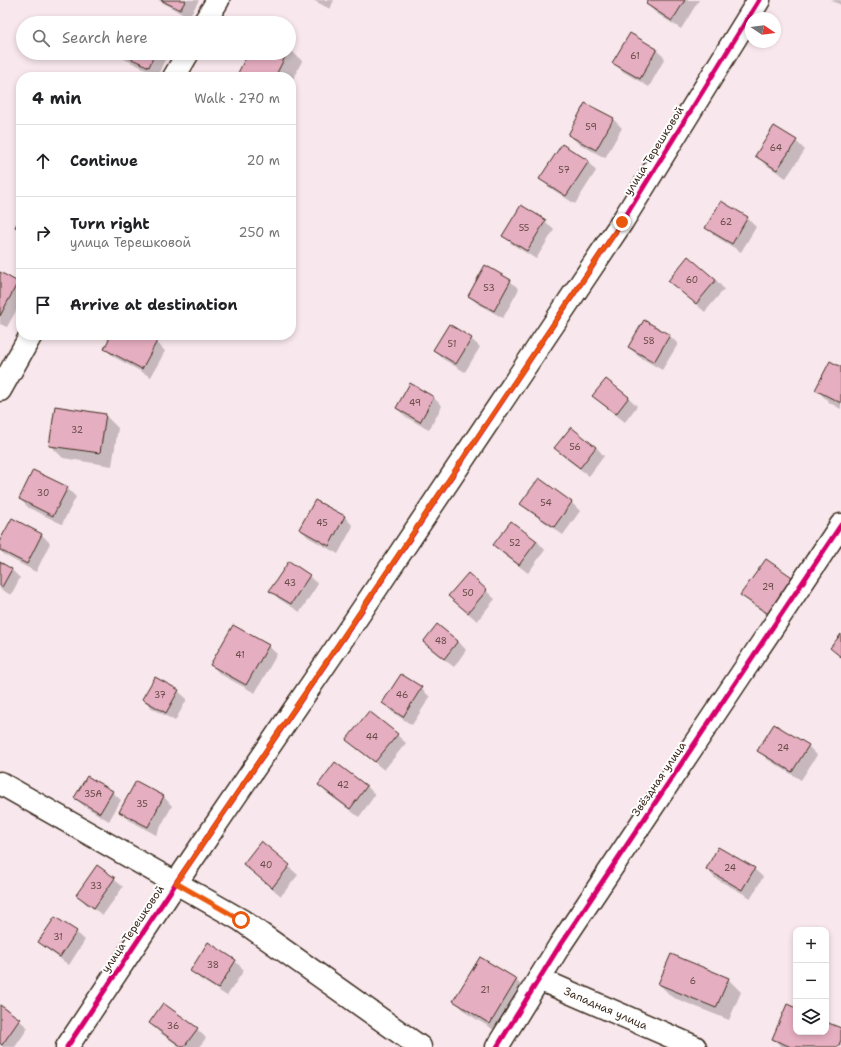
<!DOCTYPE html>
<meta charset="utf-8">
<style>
:root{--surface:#fff;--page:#f2f2f2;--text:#202124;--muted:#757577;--line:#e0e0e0}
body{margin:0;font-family:"Shantell Sans",sans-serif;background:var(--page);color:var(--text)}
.controls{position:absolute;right:12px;bottom:12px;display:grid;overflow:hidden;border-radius:8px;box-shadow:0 2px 6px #0003}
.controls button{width:36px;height:36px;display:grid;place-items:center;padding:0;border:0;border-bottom:1px solid var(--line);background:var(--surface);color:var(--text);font:20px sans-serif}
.compass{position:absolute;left:745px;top:12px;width:36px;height:36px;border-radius:50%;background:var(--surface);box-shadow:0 2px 6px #0003;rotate:103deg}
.stop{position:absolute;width:12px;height:12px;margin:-9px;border:3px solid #ea580c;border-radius:50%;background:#fff}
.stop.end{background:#ea580c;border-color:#fff;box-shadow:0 1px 4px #0008}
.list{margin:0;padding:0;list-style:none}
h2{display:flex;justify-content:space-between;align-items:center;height:52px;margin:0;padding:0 16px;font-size:17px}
h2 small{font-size:13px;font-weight:400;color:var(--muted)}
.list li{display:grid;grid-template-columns:26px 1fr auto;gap:12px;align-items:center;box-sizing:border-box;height:72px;padding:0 16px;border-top:1px solid var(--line)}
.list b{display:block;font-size:15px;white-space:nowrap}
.list p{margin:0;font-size:13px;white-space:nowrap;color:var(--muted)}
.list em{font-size:13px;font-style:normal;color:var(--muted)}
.icon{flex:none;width:22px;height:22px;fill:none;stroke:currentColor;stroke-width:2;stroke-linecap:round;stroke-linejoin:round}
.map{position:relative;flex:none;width:841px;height:1047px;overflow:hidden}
.search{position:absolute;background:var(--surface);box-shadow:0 2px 6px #0003;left:16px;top:16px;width:280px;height:44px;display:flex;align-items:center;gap:10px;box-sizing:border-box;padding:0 14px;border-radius:22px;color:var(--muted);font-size:15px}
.panel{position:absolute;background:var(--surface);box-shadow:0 2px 6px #0003;left:16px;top:72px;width:280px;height:268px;border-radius:16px}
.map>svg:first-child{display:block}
.shadow{fill:#0003}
.building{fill:#e6aec1;stroke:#3b2a1e}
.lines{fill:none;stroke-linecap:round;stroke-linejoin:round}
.street-casing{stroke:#3b2a1e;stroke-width:25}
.street{stroke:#fff;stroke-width:22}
.cycleway-casing{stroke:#fff;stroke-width:8}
.cycleway{stroke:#d6006c;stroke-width:5}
.route{stroke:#ea580c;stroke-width:5}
.labels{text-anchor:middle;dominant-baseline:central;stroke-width:4;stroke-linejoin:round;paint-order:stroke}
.number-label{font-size:9px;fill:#664b47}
.street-label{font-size:11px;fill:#3b2a1e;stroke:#fff}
</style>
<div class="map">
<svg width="841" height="1047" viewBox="0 0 841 1047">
<rect width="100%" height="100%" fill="#f8e7ec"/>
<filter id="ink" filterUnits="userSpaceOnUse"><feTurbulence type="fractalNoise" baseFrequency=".025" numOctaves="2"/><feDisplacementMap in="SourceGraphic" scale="8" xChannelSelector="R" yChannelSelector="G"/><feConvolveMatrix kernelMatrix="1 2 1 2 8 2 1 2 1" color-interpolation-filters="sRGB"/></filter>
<g filter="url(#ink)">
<path class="shadow" d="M158,0h41l-10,18z
M313,0h21l-4,9z
M650,0h49l-18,29 -25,-16 -9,-9z
M831,0h10v5z
M289,48l13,13 -11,22v-6h-54l12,-24h40z
M656,50l9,8 -16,29 -27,-16 -8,-8z
M118,53h47l2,2 -9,20 -34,-16z
M613,119l9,9 -17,30 -27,-15 -9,-8z
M796,141l9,9 -19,28 -21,-14 -9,-9z
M588,162l8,9 -21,33 -26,-17 -8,-8z
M747,218l9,9 -15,25 -26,-16 -9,-9z
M545,221l9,9 -18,29 -24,-15 -8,-8z
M0,273l21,13v16l-14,25 -7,-3z
M716,280l8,9 -19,23 -36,-31z
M510,281l9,8 -16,29 -25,-14 -9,-8z
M112,335h32l12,7 9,9 -14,26 -37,-20 -9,-8z
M669,335l9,9 -16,26 -24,-14 -9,-9z
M471,339l9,8 -15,25 -22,-13 -9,-9z
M841,368v41l-11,-6 -13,-13z
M411,385l23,13 8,8 -13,24 -23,-13 -9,-9z
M594,396l34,1 9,9 -12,16 -23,-18z
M105,415l13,13 -6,38 -49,-8 -13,-13z
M596,447l8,9 -15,20 -25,-19 -9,-9z
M67,488l9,9 -14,27 -33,-16 -9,-9z
M315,501l30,16 8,9 -15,28 -30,-17 -8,-8z
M571,502l9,9 -17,24 -33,-23 -8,-8z
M511,523l26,18 8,9 -17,23 -25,-19 -9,-9z
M42,535l8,8 -14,29 -30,-16 -6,-6v-8z
M766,560l13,63 -29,-20 -8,-9z
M0,563l11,6 9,9 -9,17 -11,-6z
M468,574l27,25 -18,22 -28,-25z
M309,576l9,8 -18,28 -21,-13 -8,-8z
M437,626l21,15 8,9 -12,17 -21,-16 -9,-9z
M268,646l9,8 -22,39 -35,-19 -8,-9z
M421,688l9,9 -18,28 -20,-13 -8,-9z
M178,691l9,8 -12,22 -23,-13 -9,-9z
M397,735l9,8 -22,27 -28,-22 -8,-8z
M808,746l9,9 -16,25 -34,-21 -8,-8z
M137,782l27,15 8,9 -16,29 -27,-15 -8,-9z
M319,785l48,1 8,9 -16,22 -31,-23z
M112,792l9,8 -12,21 -25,-15 -9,-8z
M262,843l36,32 -17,21 -37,-32z
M707,869h47l9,8 -12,21 -36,-20z
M114,879l9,8 -20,28 -17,-11 -8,-9z
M76,932l9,8 -16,25 -21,-15 -9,-8z
M208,944l27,17 9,9 -17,26 -27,-17 -9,-9z
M728,979l13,13 -12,28 -57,-23 -13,-13z
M516,980l13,13 -25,43 -36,-22 -13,-13z
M0,1007l19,13 9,8 -13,19h-12l-3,-2z
M796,1009v23h30v-9l15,6v18h-59l-9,-8z
M150,1023l47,6 9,9 -7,9h-19l-21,-15z"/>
<path class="building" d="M161,0h25l-6,10z
M648,0h37l-13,21 -26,-17z
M630,33l27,16 -17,30 -28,-16z
M119,53h36l-6,14z
M248,53h39l-12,24h-39z
M585,103l29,15 -18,32 -28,-15z
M774,126l23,14 -20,30 -22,-14z
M562,144l27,17 -23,35 -27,-17z
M721,201l27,16 -16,27 -27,-16z
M521,205l25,15 -19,31 -25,-15z
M21,216v14l-6,-3z
M688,256l28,24 -20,24 -28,-23z
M485,265l26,15 -17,31 -26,-15z
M0,272l18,10 -18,34z
M644,320l26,15 -16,27 -26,-15z
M449,324l23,14 -16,26 -23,-14z
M111,335h35l11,6 -15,28 -38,-20z
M830,361l11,6v36l-26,-13z
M606,379l23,18 -13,17 -24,-18z
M410,383l24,14 -14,25 -24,-14z
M55,406l51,8 -6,39 -51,-7z
M571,427l25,20 -16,21 -26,-20z
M33,470l35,17 -15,29 -34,-17z
M539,478l33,24 -18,25 -34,-23z
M315,500l30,16 -16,30 -30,-17z
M12,518l30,16 -15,30 -27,-14v-10z
M511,521l26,20 -18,24 -26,-20z
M766,559l29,20 -25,36 -30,-20z
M289,561l21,14 -19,29 -22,-13z
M0,562l12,7 -10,18 -2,-1z
M468,573l19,17 -19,23 -20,-17z
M437,624l21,17 -14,18 -21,-17z
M233,625l36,20 -23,40 -36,-20z
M841,634v23l-11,-9z
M401,674l21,13 -19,30 -21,-14z
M155,677l24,13 -13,23 -24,-14z
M369,711l29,23 -23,28 -29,-22z
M774,724l35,21 -17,27 -35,-21z
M335,762l32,24 -17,23 -32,-24z
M87,776l26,15 -13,22 -26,-15z
M136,781l28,15 -16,31 -29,-15z
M261,841l29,24 -18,23 -29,-24z
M718,847l37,21 -13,22 -36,-21z
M97,865l18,13 -21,30 -18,-13z
M55,917l22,14 -17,26 -22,-15z
M208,942l28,18 -18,29 -28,-18z
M671,954l58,24 -13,30 -58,-24z
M480,957l37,22 -27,45 -37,-23z
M163,1003l35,25 -14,19h-2l-33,-24z
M787,1004l9,4v24h30v-10l15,6v12l-3,7h-47l-19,-8z
M0,1005l20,14 -18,26 -2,-2z"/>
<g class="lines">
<defs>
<g id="street">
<path d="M204,23l14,-23"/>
<path d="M174,77l14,-24"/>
<path d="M0,390l31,-55"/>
<path d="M0,783l241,137 179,127"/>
<path id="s1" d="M539,979l156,68"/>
<path d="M67,1047l109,-164 176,-258 270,-403 137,-222"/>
<path d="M497,1047l63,-102 281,-420"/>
</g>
</defs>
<use href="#street" class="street-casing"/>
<use href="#street" class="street"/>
<defs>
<path id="cycleway" d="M67,1047l109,-164 176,-258 270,-403 137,-222
M497,1047l63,-102 281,-420"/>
</defs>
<use href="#cycleway" class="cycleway-casing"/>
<use href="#cycleway" class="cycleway"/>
</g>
</g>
<g class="lines" filter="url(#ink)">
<path class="route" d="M241,920l-65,-37 176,-259 270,-402"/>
</g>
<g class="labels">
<g class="number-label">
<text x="635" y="56">61</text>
<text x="591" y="127">59</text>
<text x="776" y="148">64</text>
<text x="564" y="170">57</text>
<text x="726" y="222">62</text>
<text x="524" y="228">55</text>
<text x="692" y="280">60</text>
<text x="489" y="288">53</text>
<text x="649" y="341">58</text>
<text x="452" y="344">51</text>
<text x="415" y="403">49</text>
<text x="77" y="430">32</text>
<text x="575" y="447">56</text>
<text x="43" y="493">30</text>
<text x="546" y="503">54</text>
<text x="322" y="523">45</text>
<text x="515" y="543">52</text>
<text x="290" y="583">43</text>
<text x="768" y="587">29</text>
<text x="468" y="593">50</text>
<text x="441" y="641">48</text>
<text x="240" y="655">41</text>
<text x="160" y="695">37</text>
<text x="402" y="695">46</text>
<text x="372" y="737">44</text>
<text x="783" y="748">24</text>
<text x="343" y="785">42</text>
<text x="93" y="794">35А</text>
<text x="142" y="804">35</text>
<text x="266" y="865">40</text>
<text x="730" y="868">24</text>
<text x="96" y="886">33</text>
<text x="58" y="937">31</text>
<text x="213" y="965">38</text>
<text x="693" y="981">6</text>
<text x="485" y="990">21</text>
<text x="173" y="1026">36</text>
</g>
<g class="street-label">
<text transform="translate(654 151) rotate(-58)">улица Терешковой</text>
<text transform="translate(659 779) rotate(-56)">Звёздная улица</text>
<text transform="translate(133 929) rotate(-56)">улица Терешковой</text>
<text stroke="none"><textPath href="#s1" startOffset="73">Западная улица</textPath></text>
</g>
</g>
</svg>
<div class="controls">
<button>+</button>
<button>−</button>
<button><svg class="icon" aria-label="layers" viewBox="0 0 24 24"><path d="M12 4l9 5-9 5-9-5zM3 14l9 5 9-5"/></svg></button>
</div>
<svg class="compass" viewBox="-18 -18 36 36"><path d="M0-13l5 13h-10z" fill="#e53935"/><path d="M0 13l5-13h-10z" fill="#757577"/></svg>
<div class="stop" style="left:241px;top:920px"></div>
<div class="stop end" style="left:622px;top:222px"></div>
<div class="search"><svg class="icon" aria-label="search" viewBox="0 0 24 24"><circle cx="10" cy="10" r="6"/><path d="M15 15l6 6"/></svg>Search here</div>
<section class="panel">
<h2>4 min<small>Walk · 270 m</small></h2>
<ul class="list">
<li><svg class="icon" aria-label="ahead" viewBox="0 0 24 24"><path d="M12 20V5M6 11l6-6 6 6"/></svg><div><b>Continue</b></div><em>20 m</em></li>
<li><svg class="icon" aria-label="right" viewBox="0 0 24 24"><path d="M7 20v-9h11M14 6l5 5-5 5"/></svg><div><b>Turn right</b><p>улица Терешковой</p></div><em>250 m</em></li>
<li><svg class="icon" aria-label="arrive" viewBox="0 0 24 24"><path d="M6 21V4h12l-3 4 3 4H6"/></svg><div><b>Arrive at destination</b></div></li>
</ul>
</section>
</div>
